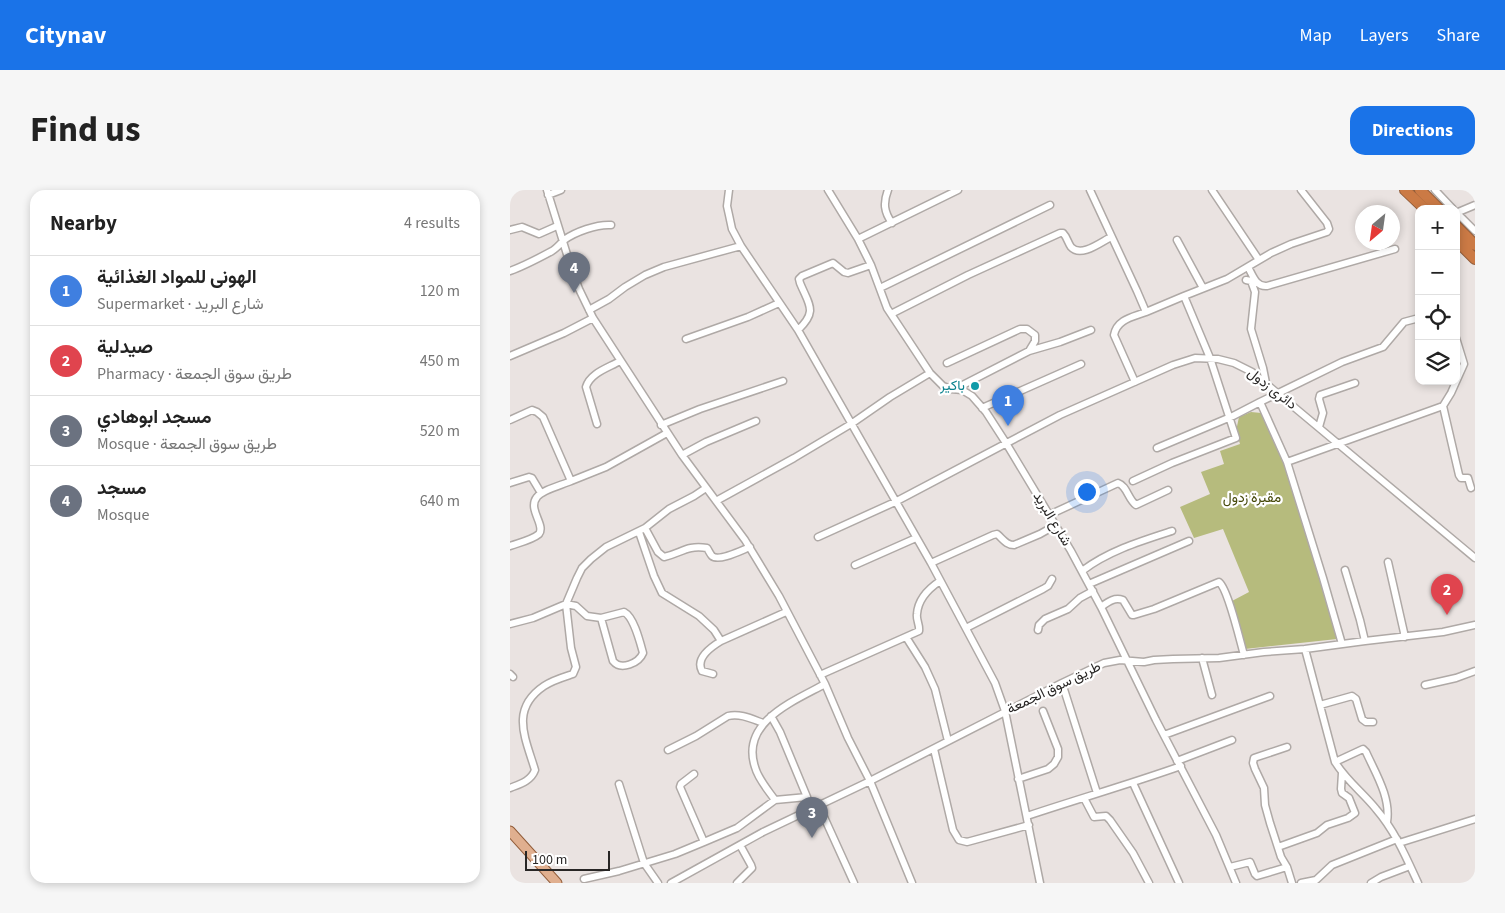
<!DOCTYPE html>
<meta charset="utf-8">
<style>
:root{--surface:#fff;--page:#f6f6f6;--text:#222;--muted:#767676;--line:#e0e0e0;--accent:#1a73e8}
body{margin:0;font-family:"Source Sans 3",Vazirmatn,sans-serif;background:var(--page);color:var(--text)}
.controls{position:absolute;right:15px;top:15px;display:grid;overflow:hidden;border-radius:10px;box-shadow:0 2px 8px #0003}
.controls button{width:45px;height:45px;display:grid;place-items:center;padding:0;border:0;border-bottom:1px solid var(--line);background:var(--surface);color:var(--text);font:25px sans-serif}
.compass{position:absolute;left:845px;top:15px;width:45px;height:45px;border-radius:50%;background:var(--surface);box-shadow:0 2px 8px #0003;rotate:209deg}
.scale{position:absolute;left:15px;bottom:12px;width:85px;box-sizing:border-box;padding-left:5px;border:2px solid #282625;border-top:0;font-size:14px;line-height:18px;white-space:nowrap;color:#282625;-webkit-text-stroke:4px #fff;paint-order:stroke}
.you{position:absolute;left:576px;top:301px;width:18px;height:18px;margin:-12px;border:4px solid #fff;border-radius:50%;background:#1a73e8;box-shadow:0 0 0 8px #1a73e833}
.badge{display:grid;place-items:center;width:32px;height:32px;border-radius:50%;background:var(--accent);color:#fff;font-size:16px;font-weight:700}
.pin{position:absolute;translate:-50% -41px;filter:drop-shadow(0 1px 2px #0008)}
.pin::after{content:'';position:absolute;top:26px;width:18px;height:15px;background:inherit;clip-path:polygon(0 0,100% 0,50% 100%)}
.list{margin:0;padding:0;list-style:none}
h2{display:flex;justify-content:space-between;align-items:center;height:65px;margin:0;padding:0 20px;font-size:21px}
h2 small{font-size:16px;font-weight:400;color:var(--muted)}
.list li{display:grid;grid-template-columns:32px 1fr auto;gap:15px;align-items:center;box-sizing:border-box;height:70px;padding:0 20px;border-top:1px solid var(--line)}
.list b{display:block;font-size:19px;white-space:nowrap}
.list p{margin:0;font-size:16px;white-space:nowrap;color:var(--muted)}
.list em{font-size:16px;font-style:normal;color:var(--muted)}
.icon{flex:none;width:28px;height:28px;fill:none;stroke:currentColor;stroke-width:2;stroke-linecap:round;stroke-linejoin:round}
.map{position:relative;flex:none;width:965px;height:693px;overflow:hidden;border-radius:15px}
header{display:flex;align-items:center;gap:30px;box-sizing:border-box;height:70px;padding:0 25px;background:var(--accent);color:#fff}
header strong{font-size:24px}
nav{display:flex;gap:28px;margin-inline-start:auto;font-size:18px}
.intro{display:flex;align-items:center;justify-content:space-between;box-sizing:border-box;height:120px;padding:0 30px}
h1{margin:0;font-size:35px}
.button{padding:12px 22px;border-radius:15px;background:var(--accent);color:#fff;font-size:18px;font-weight:700}
main{display:flex;gap:30px;padding:0 30px}
aside{flex:1;background:var(--surface);border-radius:15px;box-shadow:0 2px 8px #0003}
.map>svg:first-child{display:block}
.green{fill:#b6bb7d}
.lines{fill:none;stroke-linecap:round;stroke-linejoin:round}
.minor-casing{stroke:#afa9a6;stroke-width:9}
.major-casing{stroke:#925d3a;stroke-width:11}
.highway-casing{stroke:#925d3a;stroke-width:12}
.minor{stroke:#fff;stroke-width:6}
.major{stroke:#e0af8f;stroke-width:9}
.highway{stroke:#cb7a45;stroke-width:10}
.culture-dot{fill:#0f9aa8;stroke:#fff;stroke-width:2}
.labels{text-anchor:middle;dominant-baseline:central;stroke-width:4.5;stroke-linejoin:round;paint-order:stroke}
.culture-label{font-size:14px;fill:#0d838f;stroke:#fff;text-anchor:end}
.street-label{font-size:14px;fill:#282625;stroke:#fff}
.park-label{font-size:14px;fill:#464909;stroke:#fff}
</style>
<header>
<strong>Citynav</strong>
<nav><a>Map</a><a>Layers</a><a>Share</a></nav>
</header>
<div class="intro"><h1>Find us</h1><a class="button">Directions</a></div>
<main>
<aside>
<h2>Nearby<small>4 results</small></h2>
<ul class="list">
<li><span class="badge" style="background:#3f7fe0">1</span><div><b>الهونى للمواد الغذائية</b><p>Supermarket · شارع البريد</p></div><em>120 m</em></li>
<li><span class="badge" style="background:#e0444e">2</span><div><b>صيدلية</b><p>Pharmacy · طريق سوق الجمعة</p></div><em>450 m</em></li>
<li><span class="badge" style="background:#6b7280">3</span><div><b>مسجد ابوهادي</b><p>Mosque · طريق سوق الجمعة</p></div><em>520 m</em></li>
<li><span class="badge" style="background:#6b7280">4</span><div><b>مسجد</b><p>Mosque</p></div><em>640 m</em></li>
</ul>
</aside>
<div class="map">
<svg width="965" height="693" viewBox="0 0 965 693">
<rect width="100%" height="100%" fill="#eae3e1"/>
<path class="green" d="M741,222l10,1 28,62 48,164 -92,10 -13,-48 17,-9 -26,-63 -29,9 -14,-31 30,-13 -9,-22 23,-8 -4,-13 20,-7 -4,-13 3,-14z"/>
<g class="lines">
<defs>
<path id="minor" d="M37,0l23,74 9,25 14,29 89,137 63,85 34,56 46,88 23,54 22,43 42,102
M219,0l-2,16 2,9 3,14 9,17 57,84 133,233 64,120 10,28 35,172
M318,0l30,49 13,26 16,43 43,65 13,13 8,3 11,1 10,6 14,16 20,31 65,108 30,56 55,113 60,115 20,48
M378,0c-5,13 -4,22 4,33
M580,0l47,101 9,21 38,-16
M702,0l47,70
M925,0l18,19
M38,5l13,-5
M946,22l19,19
M946,23l19,-8
M0,40l12,-3 17,7 18,-8
M348,49l100,-49
M667,50l26,48
M738,77c5,9 8,20 19,19l128,-37
M0,81c14,-5 29,-13 42,-20 5,-3 8,-7 12,-11 11,-8 33,-16 47,-15
M736,90l5,1 4,11 -4,37 12,39 3,15
M370,98l170,-83
M79,120l20,-11 16,-12 20,-12 19,-8 77,-21
M381,124l77,-39 92,-42h3c4,4 5,10 8,14 10,11 30,-5 40,-10
M288,140c20,-19 11,-25 2,-47l-1,-4 3,-3 31,-13 11,9 4,1 23,-8
M176,149l62,-22 31,-14
M0,166l54,-23 29,-15
M437,173l73,-34h7l8,6v6l-6,10
M625,192l-21,-47c3,-16 19,-18 32,-23
M445,199l74,-38 31,-9 31,-12
M933,216l16,69 2,3h7l3,10
M472,218l99,-44
M0,230l22,-10 5,2 6,5 28,64c-9,4 -29,9 -34,16 -10,12 9,28 2,37 -7,6 -21,9 -29,12
M87,234l-11,-37c4,-14 22,-19 34,-26
M151,235l39,-16 83,-28
M809,237l4,-14 -4,-14 1,-4 35,-12
M647,258l76,-32 27,-14
M172,265l24,-13 50,-21
M777,272l156,-56 8,-13 13,-29 -8,-26
M61,291l35,-14 61,-34
M623,291l39,-18 64,-25 -26,-80 -26,-62 43,-17 44,-26 20,-9 36,-12 2,-3 -2,-6 -26,-33
M0,293l19,-6 3,1 9,15
M206,311l78,-43 57,-34 39,-27 40,-24
M539,325l69,-32c9,3 10,16 18,22l32,-15
M135,338l13,24 6,5c18,-4 22,-12 43,-9 2,3 3,6 5,8 7,6 30,-6 38,-9
M129,342l15,44 8,17 37,23 15,14 7,11 65,-29
M308,347l77,-35 165,-87 113,-50 22,-7 23,1 16,4 18,9 223,186
M878,372l17,75
M421,373l62,-28 4,-1c6,5 9,11 17,11l26,-11 16,-9
M345,375l61,-27
M835,380l15,50 5,21
M572,381c26,-20 59,-30 90,-40
M579,394l100,-43
M591,417c7,-5 13,-10 22,-7l9,15h2l20,-6 65,-27c9,7 21,59 25,73
M114,422c10,5 16,30 19,41 -4,10 -22,18 -30,8l-12,-43z
M0,434l23,-6 33,-14 10,2 11,10 14,2
M456,438l77,-39 5,-3 4,-7
M528,440l1,-5 6,-6 23,-10 12,-11 13,-7
M396,447l19,30 10,22 13,52
M832,454l-19,-66 -36,-116 -27,-60 82,-40 41,-15 21,-25 15,-4
M795,459l30,113c11,18 28,31 41,47 19,22 30,48 42,74
M692,468l10,37
M0,484l3,3
M203,484l-11,-3c-7,-13 9,-24 19,-30
M310,485l99,-44c1,-6 -3,-11 -2,-17 1,-15 11,-25 23,-33
M552,493l35,110
M915,495l31,-7 19,-7
M810,515l32,-9 4,3 6,20 4,3h7
M261,526l9,16 27,65
M654,545l106,-39
M777,557l-33,11 -1,5 2,6 9,19 1,17 5,18 11,34 6,10 5,16
M424,559l19,81 6,10 8,2 62,-17
M158,560l28,-14 32,-20c12,-3 24,3 35,7
M667,571l55,-21
M825,572l28,-13 3,3c10,22 25,46 21,70
M184,584l-13,10 -1,3 24,55
M508,589l30,-10 6,-5 4,-7v-8l-15,-38
M623,593l46,100
M109,594l25,79 14,20
M0,598c10,-4 21,-7 25,-18 -10,-33 -25,-61 9,-84 9,-6 20,-9 29,-12l3,-7 -5,-19 -5,-44 11,-26 5,-10 9,-9 15,-12 39,-19 24,-19 25,-13 12,-8
M574,608l10,19 12,-1 4,4 23,33 16,30
M265,610l32,-3 1,4 11,5 35,77
M517,626c51,-17 103,-32 154,-50
M889,653l76,-24
M768,657l39,-14 10,-8 21,-7 7,-5 -6,-15 -7,-5 -1,-4 1,-16
M720,677l20,-5 5,12 2,2 30,-9
M74,689l35,-8 56,-17 29,-12 33,-14 38,-28c-7,-10 -17,-21 -20,-33 -15,-45 39,-66 70,-83
M161,693l92,-51 107,-51 192,-98 42,-20 16,-3 24,2 10,-2 19,-1 46,-1 45,-6 41,-3 60,-8 78,-9 32,-7
M227,693l15,-15 -1,-3 -11,-20
M791,693l15,-3 16,-15 65,-26
M861,693l10,-6 29,-11"/>
<path id="major" d="M0,641l47,52"/>
<path id="highway" d="M895,0l20,19
M910,0l19,19
M946,36l19,19
M946,50l19,19"/>
</defs>
<use href="#minor" class="minor-casing"/>
<use href="#major" class="major-casing"/>
<use href="#highway" class="highway-casing"/>
<use href="#minor" class="minor"/>
<use href="#major" class="major"/>
<use href="#highway" class="highway"/>
</g>
<circle class="culture-dot" cx="465" cy="196" r="5"/>
<g class="labels">
<g class="culture-label">
<text x="455" y="196">باكير</text>
</g>
<g class="street-label">
<text transform="translate(762 199) rotate(38)">دائرى زدول</text>
<text transform="translate(542 329) rotate(59)">شارع البريد</text>
<text transform="translate(544 498) rotate(-26)">طريق سوق الجمعة</text>
</g>
<g class="park-label">
<text x="742" y="308">مقبرة زدول</text>
</g>
</g>
</svg>
<div class="controls">
<button>+</button>
<button>−</button>
<button><svg class="icon" aria-label="locate" viewBox="0 0 24 24"><circle cx="12" cy="12" r="6"/><path d="M12 2v4M12 18v4M2 12h4M18 12h4"/></svg></button>
<button><svg class="icon" aria-label="layers" viewBox="0 0 24 24"><path d="M12 4l9 5-9 5-9-5zM3 14l9 5 9-5"/></svg></button>
</div>
<svg class="compass" viewBox="-18 -18 36 36"><path d="M0-13l5 13h-10z" fill="#e53935"/><path d="M0 13l5-13h-10z" fill="#767676"/></svg>
<div class="scale">100 m</div>
<div class="you"></div>
<div class="pin badge" style="left:498px;top:236px;background:#3f7fe0">1</div>
<div class="pin badge" style="left:937px;top:425px;background:#e0444e">2</div>
<div class="pin badge" style="left:302px;top:648px;background:#6b7280">3</div>
<div class="pin badge" style="left:64px;top:103px;background:#6b7280">4</div>
</div>
</main>
